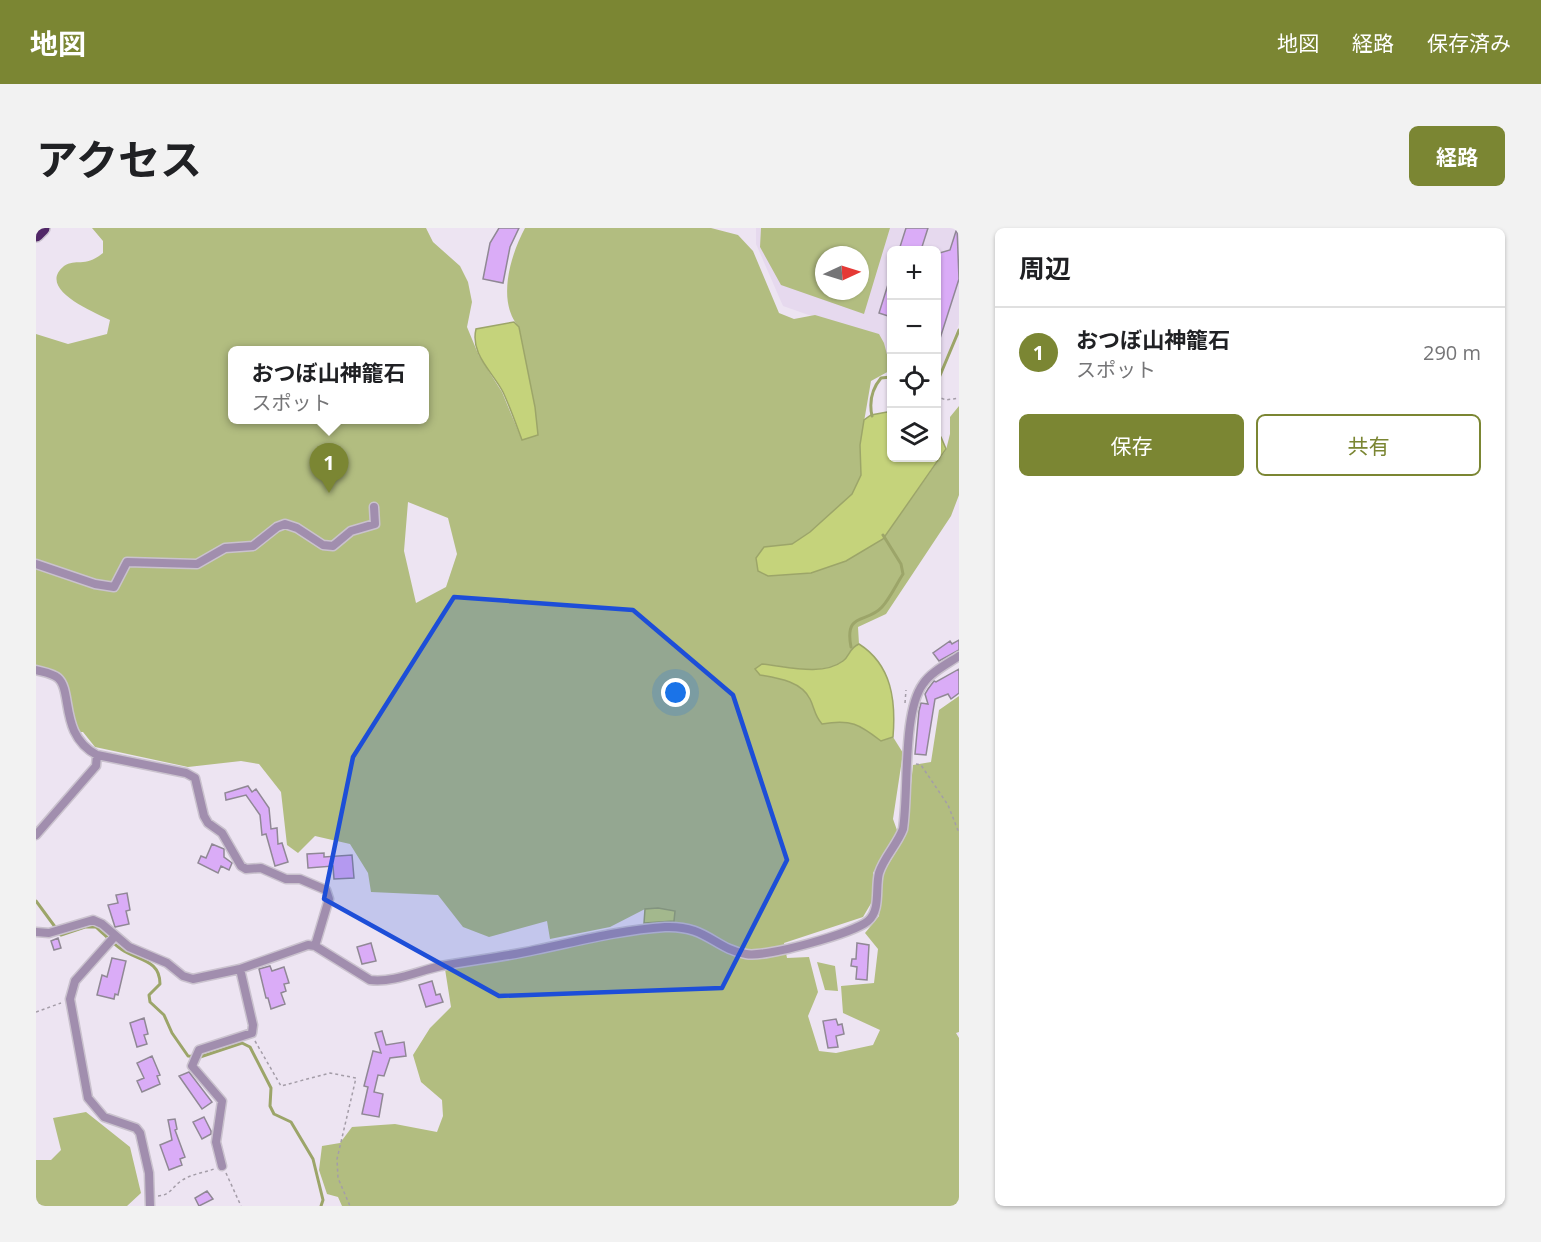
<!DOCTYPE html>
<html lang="ja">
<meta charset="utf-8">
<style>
:root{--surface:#fff;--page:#f2f2f2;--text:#202124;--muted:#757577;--line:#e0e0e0;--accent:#7b8633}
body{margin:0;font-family:"Open Sans","Noto Sans JP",sans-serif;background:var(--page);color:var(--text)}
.controls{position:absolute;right:18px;top:18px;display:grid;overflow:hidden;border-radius:9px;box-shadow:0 2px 4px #0004}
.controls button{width:54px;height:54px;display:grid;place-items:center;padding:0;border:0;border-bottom:2px solid var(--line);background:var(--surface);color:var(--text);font:30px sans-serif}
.compass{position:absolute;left:779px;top:18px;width:54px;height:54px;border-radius:50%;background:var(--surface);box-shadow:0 2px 4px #0004;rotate:86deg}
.you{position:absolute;left:640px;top:465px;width:21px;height:21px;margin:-15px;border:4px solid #fff;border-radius:50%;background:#1a73e8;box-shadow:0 0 0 9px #1a73e833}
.badge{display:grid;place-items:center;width:39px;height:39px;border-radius:50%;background:var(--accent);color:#fff;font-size:20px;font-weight:700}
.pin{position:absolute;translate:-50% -50px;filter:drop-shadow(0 2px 3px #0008)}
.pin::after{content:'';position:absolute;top:32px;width:21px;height:18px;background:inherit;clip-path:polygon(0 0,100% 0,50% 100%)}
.popup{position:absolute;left:192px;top:118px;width:201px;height:78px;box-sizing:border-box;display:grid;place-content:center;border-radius:9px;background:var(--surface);filter:drop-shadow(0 2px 4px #0005);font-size:20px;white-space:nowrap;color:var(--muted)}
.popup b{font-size:22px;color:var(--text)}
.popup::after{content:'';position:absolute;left:50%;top:100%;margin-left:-12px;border:12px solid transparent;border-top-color:var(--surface)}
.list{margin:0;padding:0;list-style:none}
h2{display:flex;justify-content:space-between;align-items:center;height:78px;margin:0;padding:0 24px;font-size:26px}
h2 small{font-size:20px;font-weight:400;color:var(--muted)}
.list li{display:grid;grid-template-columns:39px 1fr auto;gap:18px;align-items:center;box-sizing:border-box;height:90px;padding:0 24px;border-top:2px solid var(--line)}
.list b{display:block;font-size:22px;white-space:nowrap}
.list p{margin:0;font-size:20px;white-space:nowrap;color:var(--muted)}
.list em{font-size:20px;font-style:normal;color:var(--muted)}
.actions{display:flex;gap:12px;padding:18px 24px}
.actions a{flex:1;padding:14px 0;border:2px solid var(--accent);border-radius:9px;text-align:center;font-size:21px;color:var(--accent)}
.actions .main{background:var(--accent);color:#fff}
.icon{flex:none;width:33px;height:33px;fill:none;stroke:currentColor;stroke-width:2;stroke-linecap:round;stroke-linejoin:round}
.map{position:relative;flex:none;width:923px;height:978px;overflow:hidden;border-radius:9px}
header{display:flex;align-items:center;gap:36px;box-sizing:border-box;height:84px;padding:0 30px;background:var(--accent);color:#fff}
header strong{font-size:28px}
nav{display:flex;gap:33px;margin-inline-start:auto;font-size:21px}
.intro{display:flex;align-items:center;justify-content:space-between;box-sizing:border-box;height:144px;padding:0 36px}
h1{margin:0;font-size:42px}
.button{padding:15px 27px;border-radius:9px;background:var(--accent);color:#fff;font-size:21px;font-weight:700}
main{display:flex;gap:36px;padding:0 36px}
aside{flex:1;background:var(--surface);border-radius:9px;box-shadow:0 2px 4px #0004}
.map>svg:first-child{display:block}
.built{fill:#e6d9ee;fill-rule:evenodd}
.green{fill:#b2bd80;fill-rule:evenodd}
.water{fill:#c5d37b;stroke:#9ca569;stroke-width:1.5}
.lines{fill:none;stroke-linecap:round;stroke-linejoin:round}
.stream{stroke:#9ca569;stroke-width:3}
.building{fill:#daacf7;stroke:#908895;stroke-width:1.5}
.street-casing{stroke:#cac2ce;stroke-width:11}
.highway-casing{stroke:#cac2ce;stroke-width:18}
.path{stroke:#a49da8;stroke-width:1.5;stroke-dasharray:3 3;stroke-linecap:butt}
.street{stroke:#a18eae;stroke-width:8}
.highway{stroke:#512767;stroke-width:15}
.marked{fill:#1d4ed8;fill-opacity:0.2;stroke:#1d4ed8;stroke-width:4.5;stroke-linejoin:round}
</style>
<header>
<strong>地図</strong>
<nav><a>地図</a><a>経路</a><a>保存済み</a></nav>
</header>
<div class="intro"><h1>アクセス</h1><a class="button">経路</a></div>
<main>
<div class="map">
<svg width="923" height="978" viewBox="0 0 923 978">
<rect width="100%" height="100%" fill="#ede4f2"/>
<path class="built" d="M720,0h203v96l-22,56 -1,-130h-45v120l-3,-2 -8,-28 -97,-34 -27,-62zM788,27h36v36h-36z"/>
<path class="green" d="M56,0h334l7,14 27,24 8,16 4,20 -5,25 12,29 23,36 20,48 13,-33 -16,-80c-23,-26 -8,-73 6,-99h186l27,7 15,16 26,62 15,6 21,-4 64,19 5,9 7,27 -20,11 -11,64 1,30 -9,19 -42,38 -18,12 -28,3 119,-8 63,-89 4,-16v-17l9,-11v89l-8,21 -65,98 -28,13 1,17c-10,4 -9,12 -16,17 -21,16 -57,5 -81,3l-2,11c17,3 41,6 50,24 5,10 4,16 12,25 29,-5 37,0 59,17l12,-4 10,16 -10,66 5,14 -25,40v27l-10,17 -79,26 3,15 22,-1 9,35 -10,24 11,35 17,2 37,-8 7,-15 -37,-17 -2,-27 33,-3 4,-34 -13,-16 14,-17 3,-41 24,-40 7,-70 18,-3 8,-52 20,-14v336l-3,1 3,5v168h-617l-4,-9 -11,-3 -8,-24 3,-24 18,-3 12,-16 43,-3 42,8 6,-16 -1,-16 -21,-18 -8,-27 17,-27 21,-21 -6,-38 158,-32 69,-7 3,-19 -30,-2 -35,18 -60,12 -3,-18 -58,16 -26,-10 -25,-32 -67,-3 -3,-19 -18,-29 -35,-8 -17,17 -11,-8 -6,-53 -22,-28 -18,-3 -53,6 -93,-20 -12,-15h-4l-16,-55 -7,-6 -20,-6v-331l32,10 39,-10 3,-14c-16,-8 -74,-31 -46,-54 12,-8 21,2 39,-13v-12zM197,122h192v70h-192zM372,274l40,16 9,36 -11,33 -30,16 -12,-52z
M725,0h129l-26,86 -83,-29 -21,-38zM788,27h36v36h-36z
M781,734l18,4 3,25 -13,-1z
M50,884l44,35 11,46 -14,13h-91v-46h15l10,-10 -8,-32z"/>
<path class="water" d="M478,94l5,5 16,80 3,28 -16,5c-6,-16 -12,-33 -19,-48 -11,-21 -33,-38 -27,-63z
M851,184l4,1v45h45l1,-23 4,2 5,12 -63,90 -37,22 -35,12 -43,3 -10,-5 -2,-13 8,-11 28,-3 18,-12 42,-38 9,-19 -1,-30 4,-25 7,-5z
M823,416c33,21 37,57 34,93l-12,4c-22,-17 -30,-22 -59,-17 -8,-9 -7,-15 -12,-25 -9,-18 -33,-21 -50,-24l-5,-6 7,-5c23,2 60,13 81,-3 7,-5 6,-13 16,-17z
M622,680l17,3 -1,10 -30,2 1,-14z"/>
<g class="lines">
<path class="stream" d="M900,157l23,-55
M836,188c-3,-14 -1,-26 9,-38l10,-1
M815,419c-7,-36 16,-23 31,-40 8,-9 14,-22 21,-33l-2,-10 -18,-29
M0,673l25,34 24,-8h11c8,7 16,16 25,22 17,12 39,10 39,35l-11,11 1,7 14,13 8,18 16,23 12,1 42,-14 8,4 21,41 -1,18 4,8 17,8 22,37 10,41 -2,6"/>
</g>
<path class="building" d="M463,0h20l-9,19 -7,36 -20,-4 7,-36z
M870,0h22l-7,22h-22z
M921,0l2,51 -23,72v-60l4,-12 -4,-4v-21l14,-4z
M854,50h1v39l-12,-4z
M923,412v10l-20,11 -6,-8 17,-12 2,3z
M923,441v24l-8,6 -3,-5 -13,5 -9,56 -11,-1 4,-43 2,-8 7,1 -3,-10 3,-5 6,-8 2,1z
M212,558l4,6 4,-3 13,19 2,21 6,-1 1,16 4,-1 6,19 -13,4 -9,-32 -4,1 -2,-20 -14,-20 -20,5 -1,-7z
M176,616l12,5v8l8,6 -3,7 -8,-4 -3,7 -20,-10 3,-7 5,2z
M288,625v4l28,-2 2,23 -20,1 -1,-13 -25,2 -1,-14z
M91,665l3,17 -4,1 3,13 -14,3 -7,-22 10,-2 -2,-8z
M22,710l3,10 -7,2 -3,-9z
M335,715l5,18 -14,3 -5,-17z
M821,715l12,2 -2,35 -11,-1 1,-12 -6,-1 1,-7h4z
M76,730l14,3 -8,34 -3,-1 -1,5 -17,-4 5,-20 5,2z
M234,738l2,5 12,-4 5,16 -5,1 2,7 -5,2 4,11 -14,5 -3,-11h-2l-7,-29z
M396,753l4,14 4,-1 3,8 -17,5 -7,-22z
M108,790l4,16 -4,1 3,9 -10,3 -7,-24z
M800,791l2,6 4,-1 2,10 -8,2 2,11 -10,1 -5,-27z
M346,803l4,14 18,-3 2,14 -16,2 -6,18 -6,-1 -4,17 9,2 -4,23 -17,-3 6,-27 -4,-1 9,-35 8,2 -6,-20z
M116,828l8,19 -3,1 3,8 -18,8 -5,-11 7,-3 -7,-15z
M153,844l23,30 -10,7 -23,-33z
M168,889l7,14v3l-9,5 -9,-17z
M139,891l2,10 -2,1 10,27 -5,2 2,6 -13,5 -9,-25 12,-5 -4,-20z
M171,963l6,8 -14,7 -4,-8z"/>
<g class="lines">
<defs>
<path id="street" d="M0,336l59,20 19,3 13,-25 70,2 28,-16 28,-2 24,-19 8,-3 12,4 26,17 10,1 18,-15 24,-7 -1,-17
M0,442c7,2 16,3 22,8 15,13 1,57 39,77l89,18 9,5 9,38 4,7 14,10 19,33 5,3 15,-1 25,11h14l26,11 3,9 -14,47
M0,607l60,-69 1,-11
M0,704l13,1 44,-13 9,4 27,23 38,16 16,13 10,3 47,-10 68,-24 7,1 55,34c23,3 48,-9 71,-14 31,-6 63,-9 94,-16 44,-9 85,-20 130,-23 41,-2 50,22 81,27 19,4 108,-21 122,-33 13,-11 7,-33 11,-48 5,-16 18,-28 24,-44 6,-37 -1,-116 20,-145 8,-12 24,-20 36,-28
M79,708l-40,45 -5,18 18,99 16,19 32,11 4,5 9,40 1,33
M186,938l-6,-24 6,-41 -30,-35 7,-16 53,-17 1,-8 -13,-56"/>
<path id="highway" d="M0,6l6,-6"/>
</defs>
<use href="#street" class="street-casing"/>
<use href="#highway" class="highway-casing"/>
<path class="path" d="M900,168l10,4 13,-2
M869,475l1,-13
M880,536l5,1 27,40 11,28
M0,784l25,-9
M219,813l26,45 49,-13 26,5 -19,81 1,19 12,28
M190,945l15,33
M122,968c13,-1 14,-9 23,-15 10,-7 22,-8 33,-12"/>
<use href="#street" class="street"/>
<use href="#highway" class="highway"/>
</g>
<path class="marked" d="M418,369l179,13 100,85 54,165 -65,128 -223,8 -175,-97 29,-142z"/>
</svg>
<div class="controls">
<button>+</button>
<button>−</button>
<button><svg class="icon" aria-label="locate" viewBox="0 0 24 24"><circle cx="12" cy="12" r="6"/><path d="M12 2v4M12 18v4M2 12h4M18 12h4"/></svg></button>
<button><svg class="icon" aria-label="layers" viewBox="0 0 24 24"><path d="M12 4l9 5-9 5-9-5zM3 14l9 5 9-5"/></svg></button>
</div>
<svg class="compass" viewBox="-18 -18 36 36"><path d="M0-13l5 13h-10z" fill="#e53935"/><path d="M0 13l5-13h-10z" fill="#757577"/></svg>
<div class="you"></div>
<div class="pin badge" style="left:293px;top:265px">1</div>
<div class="popup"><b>おつぼ山神籠石</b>スポット</div>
</div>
<aside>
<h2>周辺<small></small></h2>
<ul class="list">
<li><span class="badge">1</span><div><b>おつぼ山神籠石</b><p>スポット</p></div><em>290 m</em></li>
</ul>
<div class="actions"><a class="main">保存</a><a>共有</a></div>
</aside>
</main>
